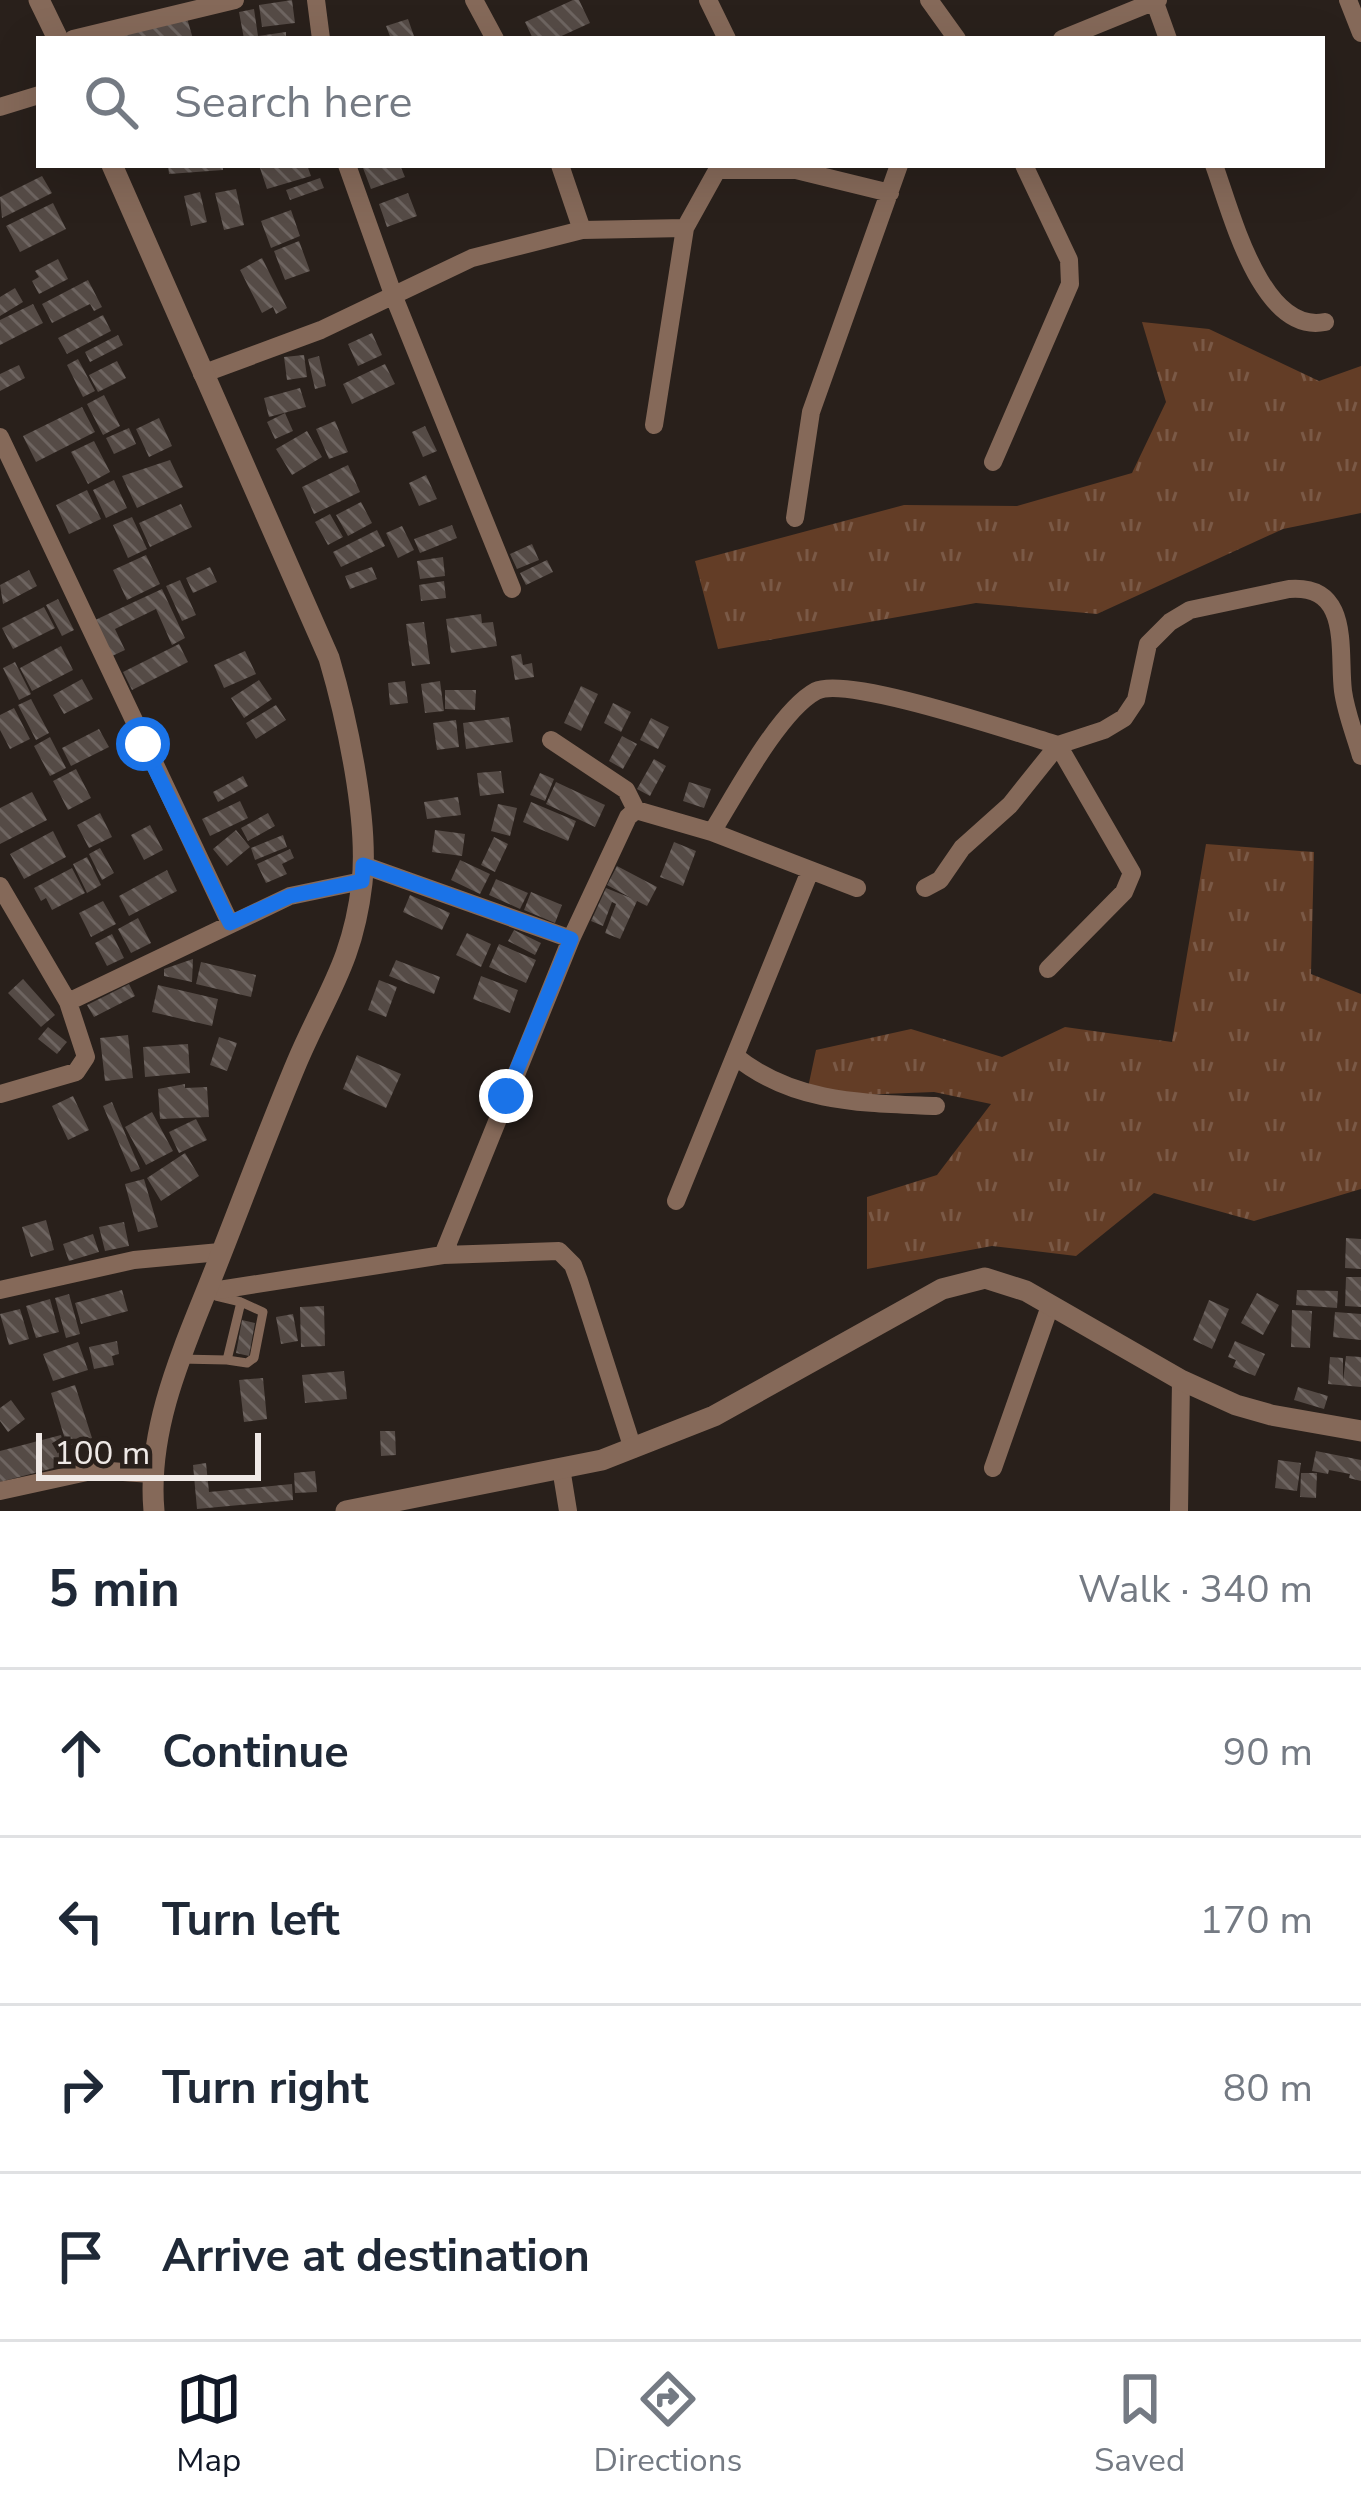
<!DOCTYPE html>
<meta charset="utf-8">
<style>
:root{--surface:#fff;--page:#f2f2f3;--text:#1f2937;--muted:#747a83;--line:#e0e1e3;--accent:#111827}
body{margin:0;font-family:"Nunito Sans",sans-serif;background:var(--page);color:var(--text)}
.scale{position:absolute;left:36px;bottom:30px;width:225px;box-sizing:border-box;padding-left:12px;border:6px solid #efe9e6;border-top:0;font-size:33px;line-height:42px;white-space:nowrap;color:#efe9e6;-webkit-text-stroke:9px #29201b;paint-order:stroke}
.stop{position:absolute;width:36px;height:36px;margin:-27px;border:9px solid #1a73e8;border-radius:50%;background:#fff}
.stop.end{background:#1a73e8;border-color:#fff;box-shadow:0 3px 12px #0008}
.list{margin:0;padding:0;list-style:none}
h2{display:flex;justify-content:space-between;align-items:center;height:156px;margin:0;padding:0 48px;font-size:51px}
h2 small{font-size:39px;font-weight:400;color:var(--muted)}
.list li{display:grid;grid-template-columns:78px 1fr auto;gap:36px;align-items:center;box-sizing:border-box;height:168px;padding:0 48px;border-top:3px solid var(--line)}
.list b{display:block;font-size:45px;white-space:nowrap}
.list em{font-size:39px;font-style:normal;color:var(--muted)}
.icon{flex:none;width:66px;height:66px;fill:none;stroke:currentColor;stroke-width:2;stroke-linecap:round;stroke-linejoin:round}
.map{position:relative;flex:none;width:1361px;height:1511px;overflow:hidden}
.search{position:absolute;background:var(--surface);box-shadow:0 12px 48px #0002;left:36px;right:36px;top:36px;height:132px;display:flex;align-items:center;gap:30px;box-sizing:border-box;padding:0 42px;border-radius:0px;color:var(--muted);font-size:45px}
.sheet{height:828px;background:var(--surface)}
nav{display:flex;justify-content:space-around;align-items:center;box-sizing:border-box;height:168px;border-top:3px solid var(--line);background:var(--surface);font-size:33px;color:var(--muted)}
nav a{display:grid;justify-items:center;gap:6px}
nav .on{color:var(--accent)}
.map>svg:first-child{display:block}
.grass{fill:url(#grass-tufts)}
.building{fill:url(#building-back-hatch)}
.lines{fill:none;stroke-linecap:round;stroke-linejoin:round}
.service{stroke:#856959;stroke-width:9}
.minor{stroke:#856959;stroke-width:18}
.tertiary{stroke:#856959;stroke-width:21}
.route{stroke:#1a73e8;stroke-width:15}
</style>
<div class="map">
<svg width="1361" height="1511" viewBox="0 0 1361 1511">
<defs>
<pattern id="grass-tufts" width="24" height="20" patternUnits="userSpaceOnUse" patternTransform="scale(3)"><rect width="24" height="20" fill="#633d26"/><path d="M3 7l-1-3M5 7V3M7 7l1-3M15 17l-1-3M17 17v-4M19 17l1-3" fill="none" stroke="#7a5946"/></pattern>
<pattern id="building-back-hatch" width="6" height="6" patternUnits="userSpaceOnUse" patternTransform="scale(3)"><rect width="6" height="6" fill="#554b46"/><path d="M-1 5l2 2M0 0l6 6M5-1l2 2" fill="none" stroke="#6e6561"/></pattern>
</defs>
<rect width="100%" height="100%" fill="#29201b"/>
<path class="grass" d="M1142,322l67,7 110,52 42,-15v147l-78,16 -186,85 -121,-11 -258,46 -23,-88 209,-56 113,1 115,-33 34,-71z
M1206,844l108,8 -3,122 50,20v195l-107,32 -100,-28 -78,63 -84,-10 -125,23v-72l70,-22 54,-71 -57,-12 -128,5 10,-47 95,-21 91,28 63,-30 107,15z"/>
<path class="building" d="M292,0l3,23 -33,4 -3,-22z
M573,0h6l11,23 -35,16h-22l-8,-17z
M254,9l4,27 28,-4v7h-42l-5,-27z
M187,18l6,21h-73l-1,-4z
M408,19l7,20h-24l-5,-13z
M168,165h55v5l-54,4z
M270,165h37l4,11 -44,13 -7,-21z
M372,165h28l5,12 -34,12 -8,-21z
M42,176l10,17 -50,25 -2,-21z
M320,178l4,10 -34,12 -4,-10z
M236,189l8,36 -20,5 -9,-37z
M200,192l7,30 -16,4 -7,-30z
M408,193l9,23 -30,11 -8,-23z
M53,203l13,26 -46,23 -14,-26z
M291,210l9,26 -29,12 -10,-27z
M299,241l11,30 -25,9 -11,-29z
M262,258l25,50 -11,6 -3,-7 -11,6 -22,-43z
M58,259l10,20 -29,15 -7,-13 7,-4 -4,-6z
M88,280l14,27 -8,4 -4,-7 -38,19 -10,-19z
M15,288l8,14 -23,14v-19z
M33,304l10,19 -43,22v-25z
M103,315l8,16 -44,23 -9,-16z
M372,333l10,22 -24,11 -10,-22z
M118,335l5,10 -33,17 -5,-10z
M304,355l3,22 -20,3 -3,-23z
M319,356l7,30 -11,3 -7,-30z
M78,359l17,32 -12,6 -16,-32z
M117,361l9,17 -28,14 -9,-17z
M385,364l10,20 -43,20 -9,-20z
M19,365l6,13 -25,13v-17z
M300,388l6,19 -37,10 -5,-19z
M104,395l16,31 -17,9 -16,-31z
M82,407l13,25 -59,30 -13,-26z
M285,413l8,18 -18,8 -8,-17z
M159,418l13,28 -23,11 -13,-28z
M335,421l13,31 -19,7 -13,-30z
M425,426l12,25 -14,6 -11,-25z
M129,428l7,16 -22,10 -8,-16z
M307,431l15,26 -30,18 -16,-26z
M94,441l16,31 -22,12 -17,-32z
M170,460l13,27 -46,21 -15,-32z
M348,465l12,27 -46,22 -12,-27z
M426,475l11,24 -18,7 -10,-23z
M114,480l13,28 -21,10 -13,-28z
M87,490l14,29 -32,15 -13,-29z
M361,502l11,21 -24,13 -12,-21z
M181,504l11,23 -42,20 -11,-24z
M330,514l13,23 -15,8 -13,-23z
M132,517l15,32 -19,9 -15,-33z
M452,525l5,13 -37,15 -6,-14z
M402,526l12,24 -16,8 -12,-25z
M377,530l8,16 -44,21 -8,-15z
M532,544l7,16 -22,9 -7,-15z
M146,555l14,29 -33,16 -14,-30z
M443,557l2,19 -25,3 -3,-18z
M547,560l6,12 -27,13 -6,-12z
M210,567l7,15 -24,11 -7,-15z
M372,567l5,12 -27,10 -5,-13z
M29,570l8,16 -34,18 -3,-19z
M180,580l16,35 -14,6 -16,-35z
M444,581l2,17 -25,3 -2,-16z
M162,589l23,49 -13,7 -16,-36 -41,20 10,21 -15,7 -17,-36z
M58,599l16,31 -12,6 -16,-31z
M44,607l11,21 -42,21 -11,-21z
M481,614l1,9 11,-1 4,24 -46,7 -5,-34z
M424,622l6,42 -18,2 -6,-42z
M179,644l9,18 -56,28 -9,-18z
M61,646l12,24 -41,21 -12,-23z
M245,651l11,23 -32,14 -10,-23z
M521,654l2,11 9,-2 2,14 -19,3 -4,-24z
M15,662l16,32 -12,6 -16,-32z
M82,679l11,20 -29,15 -11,-19z
M259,680l13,19 -28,19 -13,-20z
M405,681l3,22 -18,2 -2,-22z
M440,681l4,30 -19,2 -4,-29z
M581,686l17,8 -17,37 -17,-8z
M445,690h31l-1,20 -30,-1z
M31,699l18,34 -13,7 -18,-35z
M613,703l18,9 -10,20 -17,-9z
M276,705l10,15 -30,19 -10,-16z
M14,708l16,31 -20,10 -10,-19v-15z
M509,717l4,25 -47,7 -3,-26z
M651,718l18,9 -11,22 -18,-9z
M456,720l3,27 -22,3 -4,-27z
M99,729l10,18 -38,19 -9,-18z
M622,736l15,8 -14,25 -14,-8z
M50,737l16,31 -16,8 -16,-30z
M654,759l12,7 -16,30 -13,-7z
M76,769l15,29 -23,12 -15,-29z
M501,771l3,22 -24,3 -3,-23z
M540,773l14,6 -9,22 -15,-6z
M243,776l5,10 -30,16 -5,-10z
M556,782l49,23 -10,22 -49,-23z
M689,782l22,7 -7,19 -21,-7z
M32,792l15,28 -47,24v-36z
M458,797l3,18 -34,4 -3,-17z
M240,801l8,17 -38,18 -8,-17z
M531,802l45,19 -8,20 -45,-19z
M498,804l19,4 -7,28 -19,-5z
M100,813l12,24 -23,11 -12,-23z
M268,813l7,13 -27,15 -7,-13z
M150,825l13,25 -19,10 -13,-25z
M236,830l14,17 -23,19 -14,-17z
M435,830l30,4 -3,22 -30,-4z
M53,831l13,26 -42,22 -14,-25z
M283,835l4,12 -32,13 -4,-12z
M494,837l14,7 -13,28 -14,-7z
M674,842l22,9 -13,35 -23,-9z
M100,848l14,25 -12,7 -13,-26z
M290,849l4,9 -12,6 5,10 -21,9 -9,-19z
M87,857l14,28 -14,8 -14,-29z
M460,860l30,14 -10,20 -29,-14z
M617,866l40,21 -10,19 -10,-5 -17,38 -15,-6 11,-29 -4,-2 -9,24 -12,-5 15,-33 25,10 -24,-13z
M72,868l13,25 -33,17 -6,-12 -5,3 -7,-13z
M167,870l10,21 -48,25 -10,-20z
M496,879l32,14 -8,16 -31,-14z
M531,892l31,13 -7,18 -31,-13z
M410,895l40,18 -8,17 -39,-18z
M103,901l13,23 -25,13 -12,-24z
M138,918l13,25 -20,10 -13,-24z
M514,930l27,13 -6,12 -27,-14z
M467,933l24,11 -10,23 -25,-12z
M112,934l12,24 -17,8 -12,-23z
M499,944l37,16 -10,23 -37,-16z
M193,959l-1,23 -28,-6v-7z
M396,960l44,17 -6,17 -45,-18z
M201,962l55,13 -5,22 -55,-13z
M481,976l37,14 -8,23 -37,-14z
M23,979l32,36 -14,12 -33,-34z
M379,980l18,7 -11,30 -18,-7z
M129,984l6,12 -41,21 -7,-12z
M158,985l60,14 -6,27 -60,-14z
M48,1027l19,15 -10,12 -19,-15z
M128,1035l5,43 -28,3 -5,-43z
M219,1037l18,6 -10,28 -17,-6z
M188,1044l2,29 -45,4 -2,-30z
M357,1055l44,19 -15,34 -43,-19z
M185,1084v4l22,-1 2,30 -49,2 -2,-30z
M73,1096l16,34 -21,10 -16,-34z
M112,1102l28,67 -9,3 -28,-66z
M152,1112l21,39 -27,14 -21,-38z
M196,1119l11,21 -28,13 -10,-21z
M185,1153l14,23 -38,25 -14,-23z
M144,1179l14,48 -20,5 -13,-48z
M46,1220l8,30 -23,7 -9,-30z
M124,1222l5,24 -24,5 -6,-24z
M93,1234l6,18 -30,9 -6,-17z
M1346,1238l15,1v30l-16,-1z
M1346,1277h15v30l-16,-1z
M122,1290l6,21 -47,13 -6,-21z
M1297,1290l41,1 -1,17 -41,-3z
M1257,1293l22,12 -16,30 -22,-12z
M69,1294l11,40 -14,4 -11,-40z
M50,1299l9,33 -23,6 -10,-32z
M1209,1300l20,9 -17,40 -19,-9z
M324,1306l1,40 -24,1 -1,-40z
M20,1309l9,30 -20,6 -9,-31z
M1292,1310l20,1 -2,37 -19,-1z
M1335,1312l26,2v26l-28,-3z
M293,1314l5,27 -17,3 -5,-27z
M242,1320l13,3 -6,33 -13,-3z
M117,1341l2,13 -7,2 2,9 -20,4 -5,-22z
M1235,1341l30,13 -10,22 -22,-9 3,-7 -8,-3z
M78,1342l10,28 -35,11 -10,-27z
M1346,1356l15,1v30l-33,-3 2,-27 13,1v23z
M344,1371l3,28 -42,4 -3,-28z
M263,1378l4,41 -23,3 -5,-42z
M75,1385l17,53 -25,8 -16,-53z
M1298,1387l30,9 -4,13 -30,-9z
M11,1400l14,19 -17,13 -8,-11v-13z
M380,1431h15l1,24 -15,1z
M61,1435l8,29 -69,18v-31z
M1316,1451l45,9v21l-12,-3 1,-4 -21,-4 -1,4 -16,-3z
M1278,1460l23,3 -4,28 -22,-3z
M206,1463l3,29 83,-8 1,16 -96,9 -4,-44z
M315,1471l2,21 -22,1 -1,-20z
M1301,1473h16l-1,25 -16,-1z"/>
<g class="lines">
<path class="service" d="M180,1359l47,1 14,-58 -25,-6
M227,1360l20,3 7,-5 9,-46 -22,-10"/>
<path class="minor" d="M316,0l5,39
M474,0l21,39
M708,0l19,39
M929,0l28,39
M1154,0l14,39
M1348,0l13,33
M73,39l162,-39
M1062,39l96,-39
M0,107l39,-12
M347,165l47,132 118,292
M560,165l22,65
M1214,165c17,46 47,170 111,157
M719,170h77l94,23
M202,374l119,-44 151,-72 110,-28 103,-2
M654,425l31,-197 35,-63
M0,437l230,486
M993,462l77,-178 -1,-24 -45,-95
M795,518l16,-106 88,-247
M551,740l75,50 10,20
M636,810l76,22 145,56
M712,832c23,-37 67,-121 104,-141 31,-16 200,42 242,54l74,128 -8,19 -76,77
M363,865l208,74
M0,886l68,116 18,55 -10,15 -76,22
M925,888l15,-8 22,-32 48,-43 48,-60 46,-15 20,-12 12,-18 12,-56 22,-22 20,-12 99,-21c63,-5 49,62 54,102 3,22 12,44 18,65
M68,1002l222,-106 72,-15
M735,1056c59,48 129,47 201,50
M676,1201l134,-330
M443,1255l128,-316 57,-122 8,-7
M0,1290l134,-30 86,-8
M206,1292l237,-37 116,-4 14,14 6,16 54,168
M561,1468l7,43
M993,1468l57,-162
M0,1491l96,-21 55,4
M1179,1511l2,-131"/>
<path class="tertiary" d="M39,0l19,39
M112,165l217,493c18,61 40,163 33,225 -9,79 -36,111 -65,179 -32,76 -60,153 -91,230 -28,69 -59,143 -52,219
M346,1511l256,-51 112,-44 228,-127 43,-11 41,13 155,89 55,25 35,10 90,16"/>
</g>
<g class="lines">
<path class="route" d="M143,744l87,179 60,-27 72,-15 1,-16 208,74 -65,157"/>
</g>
</svg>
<div class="scale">100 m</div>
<div class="stop" style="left:143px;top:744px"></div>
<div class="stop end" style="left:506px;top:1096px"></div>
<div class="search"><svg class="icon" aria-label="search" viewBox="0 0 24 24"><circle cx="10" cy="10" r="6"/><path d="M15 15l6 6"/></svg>Search here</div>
</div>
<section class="sheet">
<h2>5 min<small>Walk · 340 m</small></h2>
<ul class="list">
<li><svg class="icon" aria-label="ahead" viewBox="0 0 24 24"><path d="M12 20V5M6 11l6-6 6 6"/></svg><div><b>Continue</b></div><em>90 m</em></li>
<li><svg class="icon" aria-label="left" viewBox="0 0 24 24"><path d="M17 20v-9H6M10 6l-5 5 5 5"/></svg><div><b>Turn left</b></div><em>170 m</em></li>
<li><svg class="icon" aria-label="right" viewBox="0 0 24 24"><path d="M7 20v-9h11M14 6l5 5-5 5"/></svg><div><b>Turn right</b></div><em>80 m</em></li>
<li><svg class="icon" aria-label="arrive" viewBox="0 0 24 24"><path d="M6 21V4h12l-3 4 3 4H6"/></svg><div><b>Arrive at destination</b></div></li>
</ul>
</section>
<nav>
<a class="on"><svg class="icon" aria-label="map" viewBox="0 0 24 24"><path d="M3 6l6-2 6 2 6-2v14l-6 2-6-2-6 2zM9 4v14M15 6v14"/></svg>Map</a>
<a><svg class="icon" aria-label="directions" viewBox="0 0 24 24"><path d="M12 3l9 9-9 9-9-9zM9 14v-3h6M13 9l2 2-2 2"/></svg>Directions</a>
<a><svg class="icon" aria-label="saved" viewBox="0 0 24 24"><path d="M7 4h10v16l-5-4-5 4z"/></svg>Saved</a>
</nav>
